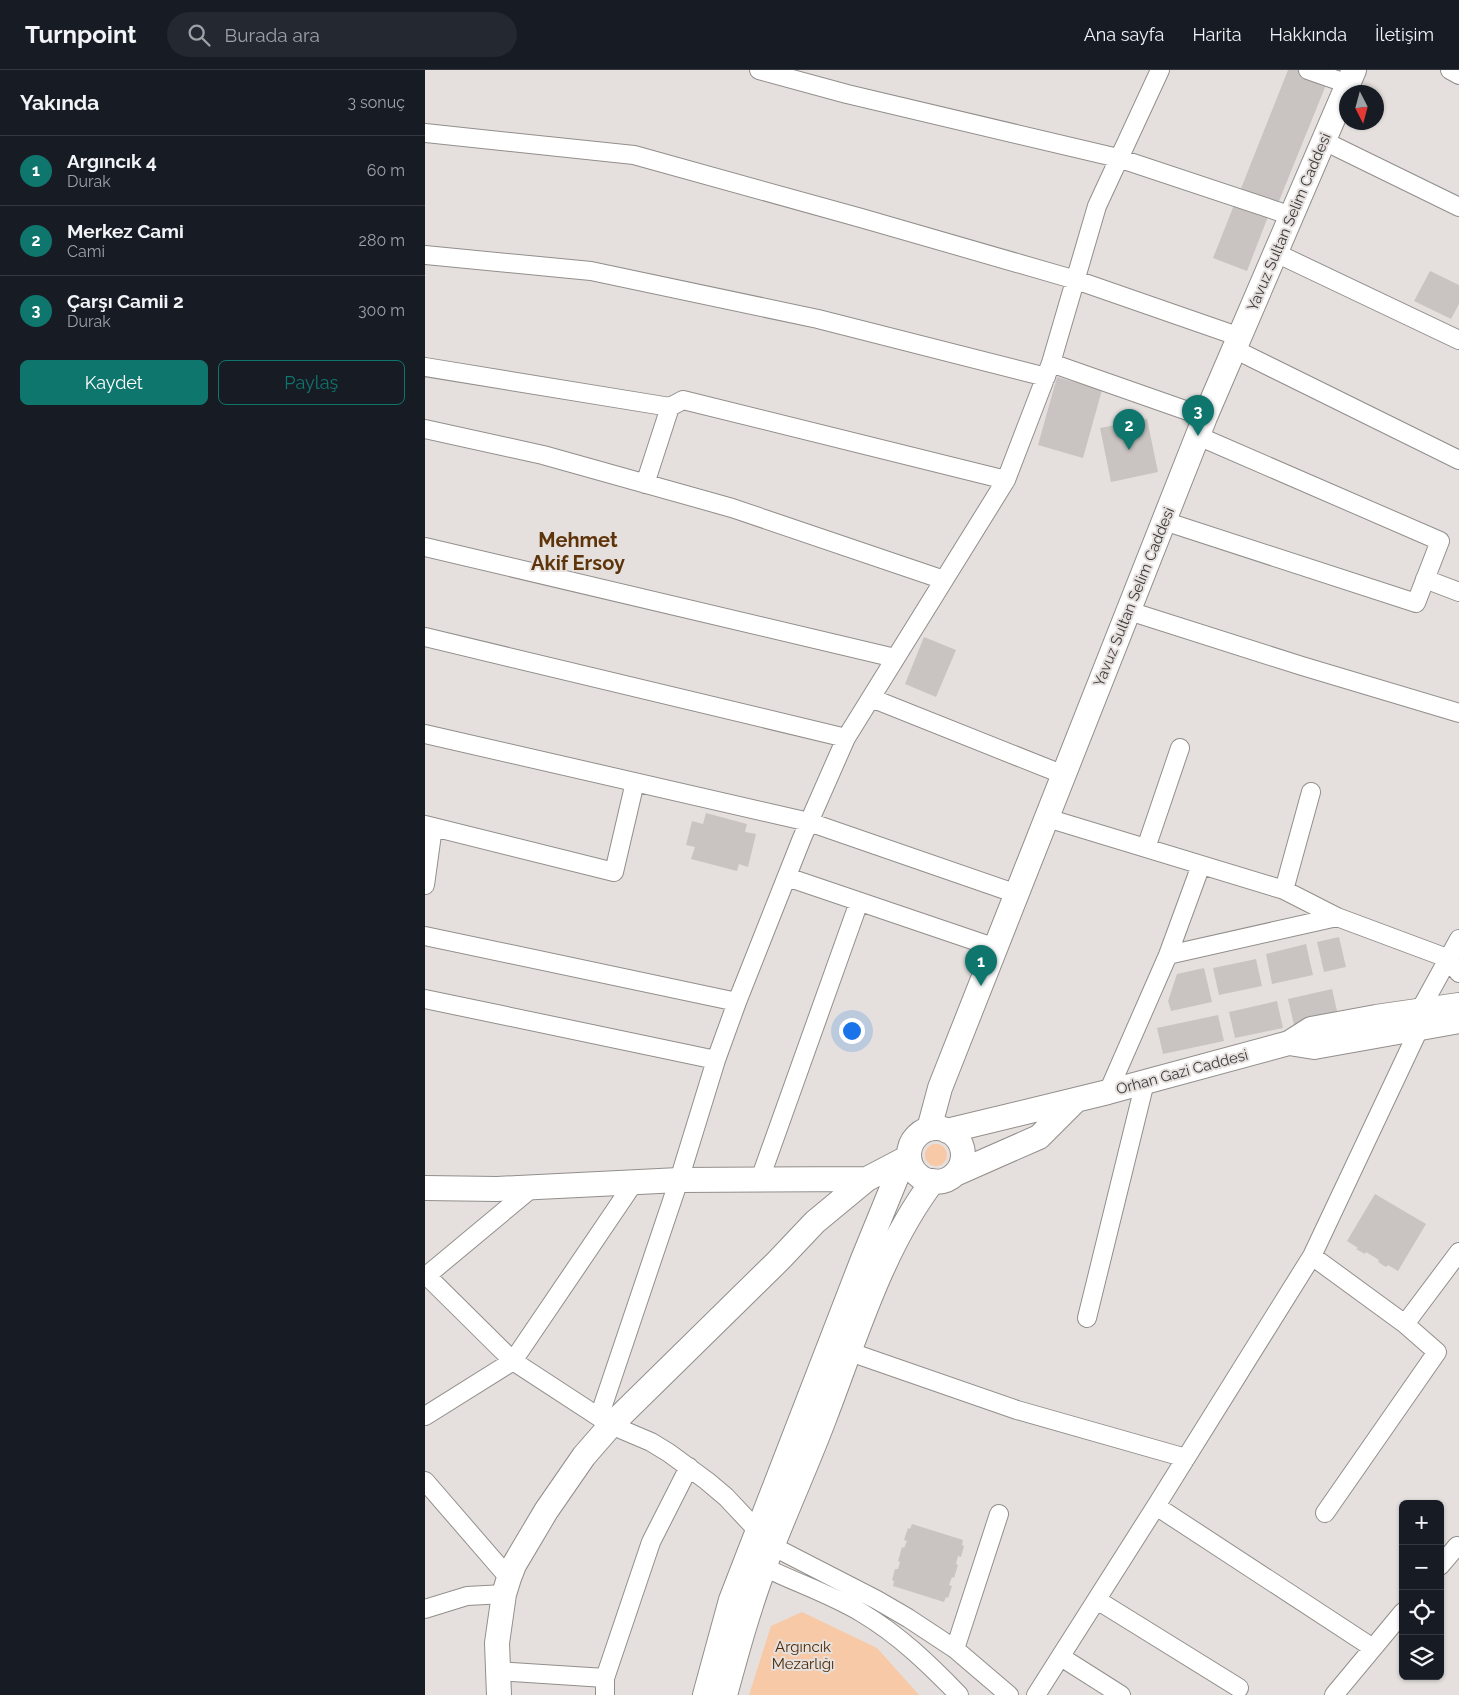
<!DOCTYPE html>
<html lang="tr">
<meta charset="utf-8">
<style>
:root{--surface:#171b24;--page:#242831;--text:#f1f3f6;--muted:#9ea1a6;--line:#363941;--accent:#0f766e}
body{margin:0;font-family:Raleway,sans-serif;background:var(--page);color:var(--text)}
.controls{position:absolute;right:15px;bottom:15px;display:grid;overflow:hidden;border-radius:8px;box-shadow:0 1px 4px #0004}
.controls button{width:45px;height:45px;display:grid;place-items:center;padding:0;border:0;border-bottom:1px solid var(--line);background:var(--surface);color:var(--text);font:25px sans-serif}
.compass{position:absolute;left:914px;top:15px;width:45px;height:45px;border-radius:50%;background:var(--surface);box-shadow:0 1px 4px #0004;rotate:174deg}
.you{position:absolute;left:426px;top:960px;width:18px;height:18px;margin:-12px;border:4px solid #fff;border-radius:50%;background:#1a73e8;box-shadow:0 0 0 8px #1a73e833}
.badge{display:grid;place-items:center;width:32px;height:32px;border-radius:50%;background:var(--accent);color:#fff;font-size:16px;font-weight:700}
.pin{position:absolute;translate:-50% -41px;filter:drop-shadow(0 1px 2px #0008)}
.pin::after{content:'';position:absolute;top:26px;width:18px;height:15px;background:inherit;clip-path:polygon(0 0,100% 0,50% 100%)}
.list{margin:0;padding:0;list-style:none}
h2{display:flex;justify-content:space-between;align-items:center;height:65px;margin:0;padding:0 20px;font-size:21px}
h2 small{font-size:16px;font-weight:400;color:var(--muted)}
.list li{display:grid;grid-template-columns:32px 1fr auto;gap:15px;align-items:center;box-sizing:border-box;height:70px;padding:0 20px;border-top:1px solid var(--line)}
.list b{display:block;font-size:19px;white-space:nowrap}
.list p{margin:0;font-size:16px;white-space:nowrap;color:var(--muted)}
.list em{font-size:16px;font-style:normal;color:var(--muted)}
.actions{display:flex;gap:10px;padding:15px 20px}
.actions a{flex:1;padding:11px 0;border:1px solid var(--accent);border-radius:8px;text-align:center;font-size:18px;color:var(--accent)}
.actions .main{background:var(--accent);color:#fff}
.icon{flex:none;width:28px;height:28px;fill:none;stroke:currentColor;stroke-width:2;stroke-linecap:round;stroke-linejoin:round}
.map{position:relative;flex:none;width:1034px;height:1625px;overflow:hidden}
header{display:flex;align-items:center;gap:30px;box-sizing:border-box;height:70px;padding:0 25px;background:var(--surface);border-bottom:1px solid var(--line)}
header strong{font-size:24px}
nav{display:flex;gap:28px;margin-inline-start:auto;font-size:18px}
.search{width:350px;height:45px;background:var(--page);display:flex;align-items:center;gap:12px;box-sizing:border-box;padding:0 18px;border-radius:28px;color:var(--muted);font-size:19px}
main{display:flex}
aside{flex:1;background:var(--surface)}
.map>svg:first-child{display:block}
.green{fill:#f7c9a6}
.building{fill:#c9c4c1}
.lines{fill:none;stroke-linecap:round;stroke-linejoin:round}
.street-casing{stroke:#928e8b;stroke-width:20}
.secondary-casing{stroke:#928e8b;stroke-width:26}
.street{stroke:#fff;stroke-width:18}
.secondary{stroke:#fff;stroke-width:24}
.labels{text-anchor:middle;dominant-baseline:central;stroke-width:4;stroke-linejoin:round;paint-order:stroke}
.street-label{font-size:15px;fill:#3c3a39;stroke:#e5e0dd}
.park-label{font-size:15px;fill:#4e2a07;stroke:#e5e0dd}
.district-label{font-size:20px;font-weight:bold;fill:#5e340b;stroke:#e5e0dd}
</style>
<header>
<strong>Turnpoint</strong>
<div class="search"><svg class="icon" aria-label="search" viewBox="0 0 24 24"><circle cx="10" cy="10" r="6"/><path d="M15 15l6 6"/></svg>Burada ara</div>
<nav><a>Ana sayfa</a><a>Harita</a><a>Hakkında</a><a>İletişim</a></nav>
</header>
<main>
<aside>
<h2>Yakında<small>3 sonuç</small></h2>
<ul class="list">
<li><span class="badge">1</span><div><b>Argıncık 4</b><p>Durak</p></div><em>60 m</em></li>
<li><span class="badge">2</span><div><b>Merkez Cami</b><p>Cami</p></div><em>280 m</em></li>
<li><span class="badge">3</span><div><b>Çarşı Camii 2</b><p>Durak</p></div><em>300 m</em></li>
</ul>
<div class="actions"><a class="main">Kaydet</a><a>Paylaş</a></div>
</aside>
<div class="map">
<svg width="1034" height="1625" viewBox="0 0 1034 1625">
<rect width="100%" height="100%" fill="#e5e0dd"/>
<path class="green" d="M500 1085a11 11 0 1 1 22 0a11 11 0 1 1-22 0Z
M377,1542l75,36 42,47h-170l22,-69z"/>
<path class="building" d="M863,0h15l25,10 -51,126 -37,-15z
M811,130l33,14 -22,57 -34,-13z
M1005,201l29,14v19l-8,15 -37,-18z
M632,307l45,13 -19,68 -45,-13z
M722,349l11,53 -47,10 -11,-54z
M499,567l32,13 -20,47 -31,-13z
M281,743l41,11 -2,8 11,2 -8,33 -9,-3 -2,7 -46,-12 4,-12 -9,-2 6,-24 11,3z
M914,867l7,30 -22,5 -7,-30z
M881,874l7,31 -41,9 -6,-30z
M831,889l6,27 -43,9 -6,-27z
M779,898l8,34 -41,9 -3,-10 9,-27z
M907,919l6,26 -44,10 -6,-26z
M852,931l6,27 -48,10 -6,-26z
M793,945l6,26 -61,13 -6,-26z
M950,1124l51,30 -28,47 -10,-6 -2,2 -8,-5 1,-2 -13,-8 -1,2 -9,-5 2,-1 -11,-7z
M487,1454l51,16 -1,5 2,1 -3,11 -3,-1 -2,8 2,1 -4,13 -2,-1 -3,8 3,1 -4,12 -2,-1 -2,5 -51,-16 1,-5 -2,-1 3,-11h3l2,-7 -2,-1 4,-14 2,1 3,-7 -3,-1 4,-12 2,1z"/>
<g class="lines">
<defs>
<path id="street" d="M334,0l88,24 271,64 174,58
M883,0l40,14
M1025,0l9,5
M0,63l209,22 227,63 215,62 164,57
M899,71l135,66
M851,183l183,87
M0,185l166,16 227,48 228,58
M809,279l225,111
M626,293l154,54
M0,297l245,40
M0,359l118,26 189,53 212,72
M220,414l25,-77 13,-7 323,80
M739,451l252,82 24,-62 -242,-105
M0,477l470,111
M1000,509l34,13
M704,541l173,55 157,47
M0,567l421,101
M446,628l193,77
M0,664l384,88 208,72
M622,748l237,72 53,27 110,41 12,15
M0,755l189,47 21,-90
M721,778l34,-100
M362,807l209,71
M0,815l8,-58
M859,820l27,-98
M0,866l312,66
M743,885l169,-38
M0,929l291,61
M995,940l39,-71
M683,1022l60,-137 33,-90
M335,1109l99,-277
M887,1186l93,68 54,-72
M0,1204l88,87 98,64 40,17 18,11 38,28 19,16 46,49 105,54 31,18 47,31 54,46
M0,1207l108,-90
M662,1248l58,-236
M425,1282l167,58 169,48
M0,1346l88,-55 122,-180
M174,1347l80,-237 37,-120 21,-58 65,-164 44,-100 160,-258 45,-117 46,-157 63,-136
M0,1411l84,97
M731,1436l217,142
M900,1443l112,-161 -32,-28
M329,1492c34,18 75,31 108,51 37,22 67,51 97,82
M1015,1496l17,-20
M672,1530l142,88
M0,1539l42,-13 37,-2
M530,1579l44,-135
M636,1587l60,38
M73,1601l107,7
M180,1625v-17l46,-136 38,-75
M611,1625l120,-189 156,-250 108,-229
M909,1625l69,-83"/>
<path id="secondary" d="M864,973l25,4 145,-26
M484 1085a27 27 0 1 1 54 0a27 27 0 1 1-54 0Z
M504,1059l11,-41 265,-671 149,-347
M522,1061l161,-39 181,-49 22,-14 65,-12 83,-12
M530,1104l84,-37 37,-37
M0,1118l72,1 182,-9 188,-1
M74,1625l-2,-52 7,-49 5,-16 5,-13 32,-54 38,-55 27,-31 168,-165 36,-38 52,-43 42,-22
M280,1625l26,-95 132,-341 36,-88 11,-9
M300,1625c12,-44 24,-88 40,-130 19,-51 42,-100 61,-151 30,-78 56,-166 107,-233"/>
</defs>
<use href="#street" class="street-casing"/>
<use href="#secondary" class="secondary-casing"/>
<use href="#street" class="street"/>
<use href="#secondary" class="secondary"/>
</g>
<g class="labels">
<g class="street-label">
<text transform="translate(864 152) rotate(-67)">Yavuz Sultan Selim Caddesi</text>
<text transform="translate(709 527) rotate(-68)">Yavuz Sultan Selim Caddesi</text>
<text transform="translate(757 1002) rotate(-15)">Orhan Gazi Caddesi</text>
</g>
<g class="park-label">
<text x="378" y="1577">Argıncık<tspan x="378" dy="17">Mezarlığı</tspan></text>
</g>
<g class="district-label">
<text x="153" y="470">Mehmet<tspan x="153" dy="23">Akif Ersoy</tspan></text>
</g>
</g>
</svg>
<div class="controls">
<button>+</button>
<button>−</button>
<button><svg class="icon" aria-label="locate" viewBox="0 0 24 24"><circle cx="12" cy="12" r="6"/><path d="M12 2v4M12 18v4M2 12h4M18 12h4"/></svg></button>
<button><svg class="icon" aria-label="layers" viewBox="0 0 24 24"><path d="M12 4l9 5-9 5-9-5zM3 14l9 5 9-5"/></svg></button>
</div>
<svg class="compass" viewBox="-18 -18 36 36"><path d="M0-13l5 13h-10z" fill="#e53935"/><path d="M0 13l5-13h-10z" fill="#9ea1a6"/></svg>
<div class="you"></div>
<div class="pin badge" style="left:556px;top:916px">1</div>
<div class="pin badge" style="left:704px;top:380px">2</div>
<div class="pin badge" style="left:773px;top:366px">3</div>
</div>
</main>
